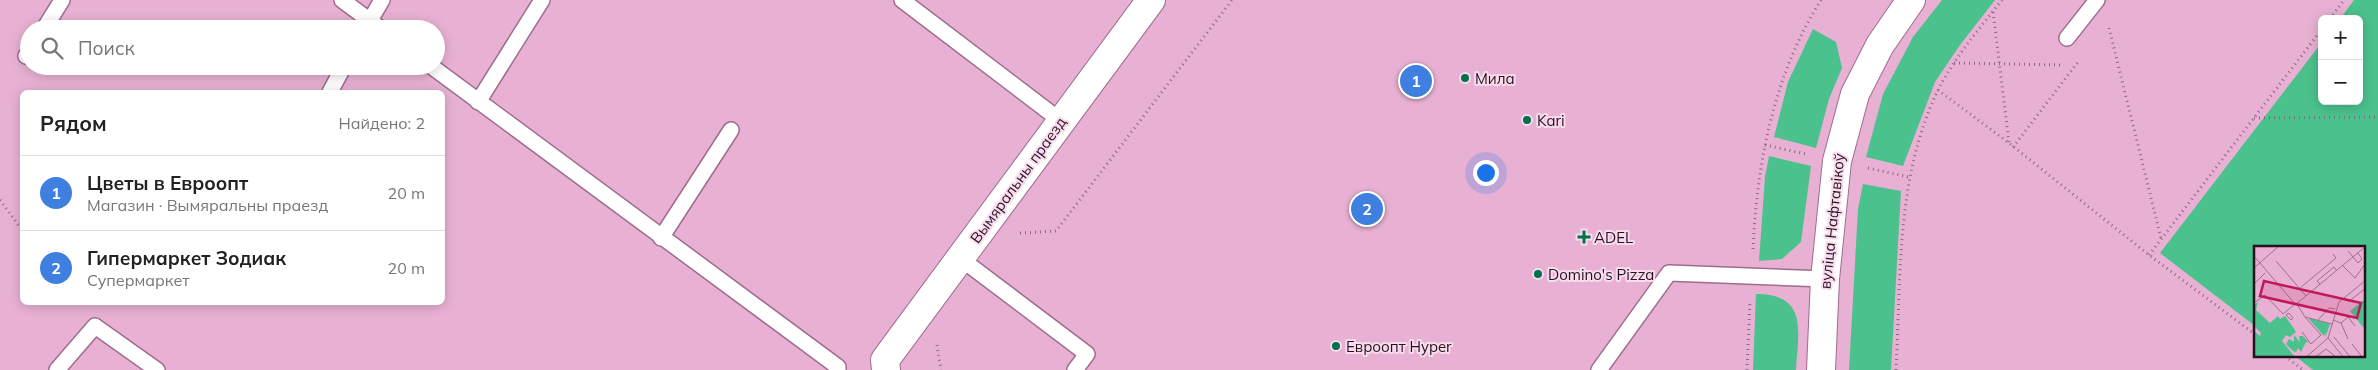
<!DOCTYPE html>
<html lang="ru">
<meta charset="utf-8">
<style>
:root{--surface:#fff;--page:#f2f2f2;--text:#222;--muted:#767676;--line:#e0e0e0;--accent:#ea580c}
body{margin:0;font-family:Mulish,sans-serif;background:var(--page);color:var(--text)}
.controls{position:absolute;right:15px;top:15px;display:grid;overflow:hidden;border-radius:8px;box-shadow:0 2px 12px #0003}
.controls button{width:45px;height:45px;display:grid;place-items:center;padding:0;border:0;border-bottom:1px solid var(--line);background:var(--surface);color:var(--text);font:25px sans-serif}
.you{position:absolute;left:1485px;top:172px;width:18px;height:18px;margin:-12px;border:4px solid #fff;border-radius:50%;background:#1a73e8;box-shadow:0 0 0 8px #1a73e833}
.badge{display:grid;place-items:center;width:32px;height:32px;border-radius:50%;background:var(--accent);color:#fff;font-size:16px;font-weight:700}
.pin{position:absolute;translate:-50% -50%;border:2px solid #fff;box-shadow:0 1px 5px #0006}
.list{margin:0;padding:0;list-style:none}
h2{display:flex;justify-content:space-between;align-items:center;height:65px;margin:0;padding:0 20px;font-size:21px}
h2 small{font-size:16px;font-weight:400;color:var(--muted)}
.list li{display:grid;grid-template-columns:32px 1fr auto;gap:15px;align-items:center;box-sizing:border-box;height:75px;padding:0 20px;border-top:1px solid var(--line)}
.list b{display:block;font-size:19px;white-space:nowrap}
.list p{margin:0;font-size:16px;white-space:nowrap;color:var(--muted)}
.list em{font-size:16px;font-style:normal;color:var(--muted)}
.icon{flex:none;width:28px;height:28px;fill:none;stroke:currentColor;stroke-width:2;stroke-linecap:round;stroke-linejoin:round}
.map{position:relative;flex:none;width:2378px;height:370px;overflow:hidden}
.search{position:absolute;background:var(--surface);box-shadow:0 2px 12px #0003;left:20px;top:20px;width:425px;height:55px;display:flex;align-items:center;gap:12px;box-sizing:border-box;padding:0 18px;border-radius:28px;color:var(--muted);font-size:19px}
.panel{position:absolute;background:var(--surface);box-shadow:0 2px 12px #0003;left:20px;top:90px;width:425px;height:215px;border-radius:8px}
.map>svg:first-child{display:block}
.green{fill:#4bc18d}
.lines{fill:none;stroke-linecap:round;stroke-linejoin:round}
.service-casing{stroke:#9f6c8d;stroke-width:18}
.minor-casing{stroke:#9f6c8d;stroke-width:30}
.tertiary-casing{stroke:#9f6c8d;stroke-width:30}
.path{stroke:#8e6880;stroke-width:3;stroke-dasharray:1 4;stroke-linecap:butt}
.service{stroke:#fff;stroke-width:15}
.minor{stroke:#fff;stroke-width:28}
.tertiary{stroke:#fff;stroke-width:28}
.poi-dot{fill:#00714b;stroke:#f8dbec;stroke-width:2}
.labels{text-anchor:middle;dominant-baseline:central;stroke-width:4;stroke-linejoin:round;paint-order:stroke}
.poi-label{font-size:15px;fill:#26121f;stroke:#f8dbec;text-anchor:start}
.street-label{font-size:15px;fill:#26121f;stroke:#f8dbec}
.inset-road{fill:none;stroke:#9a718b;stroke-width:1}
.view{fill:#c2185b;fill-opacity:0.15;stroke:#c2185b;stroke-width:2.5}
.inset-edge{fill:none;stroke:#26121f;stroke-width:2.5}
</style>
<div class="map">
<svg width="2378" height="370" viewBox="0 0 2378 370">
<rect width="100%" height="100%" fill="#e8b1d3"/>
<path class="green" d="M1942,0h53l-35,45 -25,37 -32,84 -37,-9 17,-63 30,-57z
M2354,0h24v370h-65l-18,-14h69v-108h-108l-1,78 -95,-73 162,-211v59h37v-82h-19z
M1813,29l23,13 6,26 -13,31 -13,49 -42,-11 14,-55z
M1769,156l42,10 -10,76 -19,17 -23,2 6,-84z
M1863,184l38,7 -10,179h-42l9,-161z
M1756,294c53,0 42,38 40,76h-43z"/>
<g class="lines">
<defs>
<path id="service" d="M342,0l39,29
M902,0l159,121
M44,29l18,-29
M365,29l17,-29
M2067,38l30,-38
M26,56l3,-4
M431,66l407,301v3
M330,92l14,-26
M478,102l64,-102
M661,238l70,-108
M960,258l127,96 -12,16
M57,370l38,-44 62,44
M1599,370l70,-97 156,6"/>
<path id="minor" d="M886,370l-1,-10 266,-360"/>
<path id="tertiary" d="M1821,370l4,-91 12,-118 18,-67 25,-49 31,-45"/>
</defs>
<use href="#service" class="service-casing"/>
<use href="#minor" class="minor-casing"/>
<use href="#tertiary" class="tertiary-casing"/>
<path class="path" d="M1993,12l16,130
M2330,19l14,-19
M2109,28l52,210
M1954,63l108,2
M1938,90l71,53 140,112 107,80
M2254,118l124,-1
M1765,145l41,9
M2013,147l65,-85
M1868,168l41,9
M0,200l22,30
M1020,233l36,-2 176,-231
M1753,249c4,-87 21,-175 68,-249
M2149,255l173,-226
M937,345l4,25
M2285,356l18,14
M1747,370l3,-69
M1896,370c5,-95 0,-193 42,-280 17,-33 41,-61 64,-90"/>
<use href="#service" class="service"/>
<use href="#minor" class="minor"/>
<use href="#tertiary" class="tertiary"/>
</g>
<g class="poi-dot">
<circle cx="1465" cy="78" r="5"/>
<circle cx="1527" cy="120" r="5"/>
<path d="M1581.5 229.5h5v5h5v5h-5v5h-5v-5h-5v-5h5z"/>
<circle cx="1538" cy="274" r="5"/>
<circle cx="1336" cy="346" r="5"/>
</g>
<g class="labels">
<g class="poi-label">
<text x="1475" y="78">Мила</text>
<text x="1537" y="120">Kari</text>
<text x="1594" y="237">ADEL</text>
<text x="1548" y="274">Domino's Pizza</text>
<text x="1346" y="346">Евроопт Hyper</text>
</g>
<g class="street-label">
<text transform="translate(1018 180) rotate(-54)">Вымяральны праезд</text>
<text transform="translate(1832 221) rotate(-84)">вуліца Нафтавікоў</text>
</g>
</g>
<g transform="translate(2254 246)">
<rect width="111" height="111" fill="#e8b1d3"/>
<path d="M111,53v28h-2l-13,-16zM4,56l-2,8 14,13 8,-7 2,3 5,-3 8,11 3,5 -6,5 -4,-2 -4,6 13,16h-41v-26l6,5 1,-3 -7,-7v-21zM54,72l22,6 -5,14 1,-6 -2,4zM40,89l6,7 -1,-6h4l6,7 -3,-1 -5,10 -3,-4 -2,4 -3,-1 -7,-7 3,-5 5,3z" fill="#4bc18d"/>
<path class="inset-road" d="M94,5l10,12 4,-4 -4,-6M0,10l41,48 -12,10 -18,-19 -11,8M22,15l30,35M88,19l13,13 11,-15M0,22l25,-22M0,38l11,-11M66,38l-3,-3 17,-14 2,3M46,42l36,-30 -3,-4M94,56l18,-14M43,58l8,13 27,7M41,59l71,-59M35,67l4,5 -2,2 -5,-5zM64,74l11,-12 6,1M79,74l8,3 7,16M87,77l7,-6 7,9M48,86l9,12 10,-9 -16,-18M80,91l17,21M74,92l16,20M98,98l11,14M51,112l23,-20 11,-36 27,-22M60,112l12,-9 10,8"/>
<path class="view" d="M10,35l97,22 -4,15 -97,-22z"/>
<rect width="111" height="111" class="inset-edge"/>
</g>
</svg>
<div class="controls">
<button>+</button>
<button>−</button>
</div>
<div class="you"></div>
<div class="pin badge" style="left:1416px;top:81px;background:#3f7fe0">1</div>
<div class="pin badge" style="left:1367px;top:209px;background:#3f7fe0">2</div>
<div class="search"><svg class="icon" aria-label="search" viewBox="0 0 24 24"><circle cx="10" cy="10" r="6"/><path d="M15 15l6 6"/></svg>Поиск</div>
<section class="panel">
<h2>Рядом<small>Найдено: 2</small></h2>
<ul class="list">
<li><span class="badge" style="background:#3f7fe0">1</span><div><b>Цветы в Евроопт</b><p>Магазин · Вымяральны праезд</p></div><em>20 m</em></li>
<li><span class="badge" style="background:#3f7fe0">2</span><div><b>Гипермаркет Зодиак</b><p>Супермаркет</p></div><em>20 m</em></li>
</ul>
</section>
</div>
